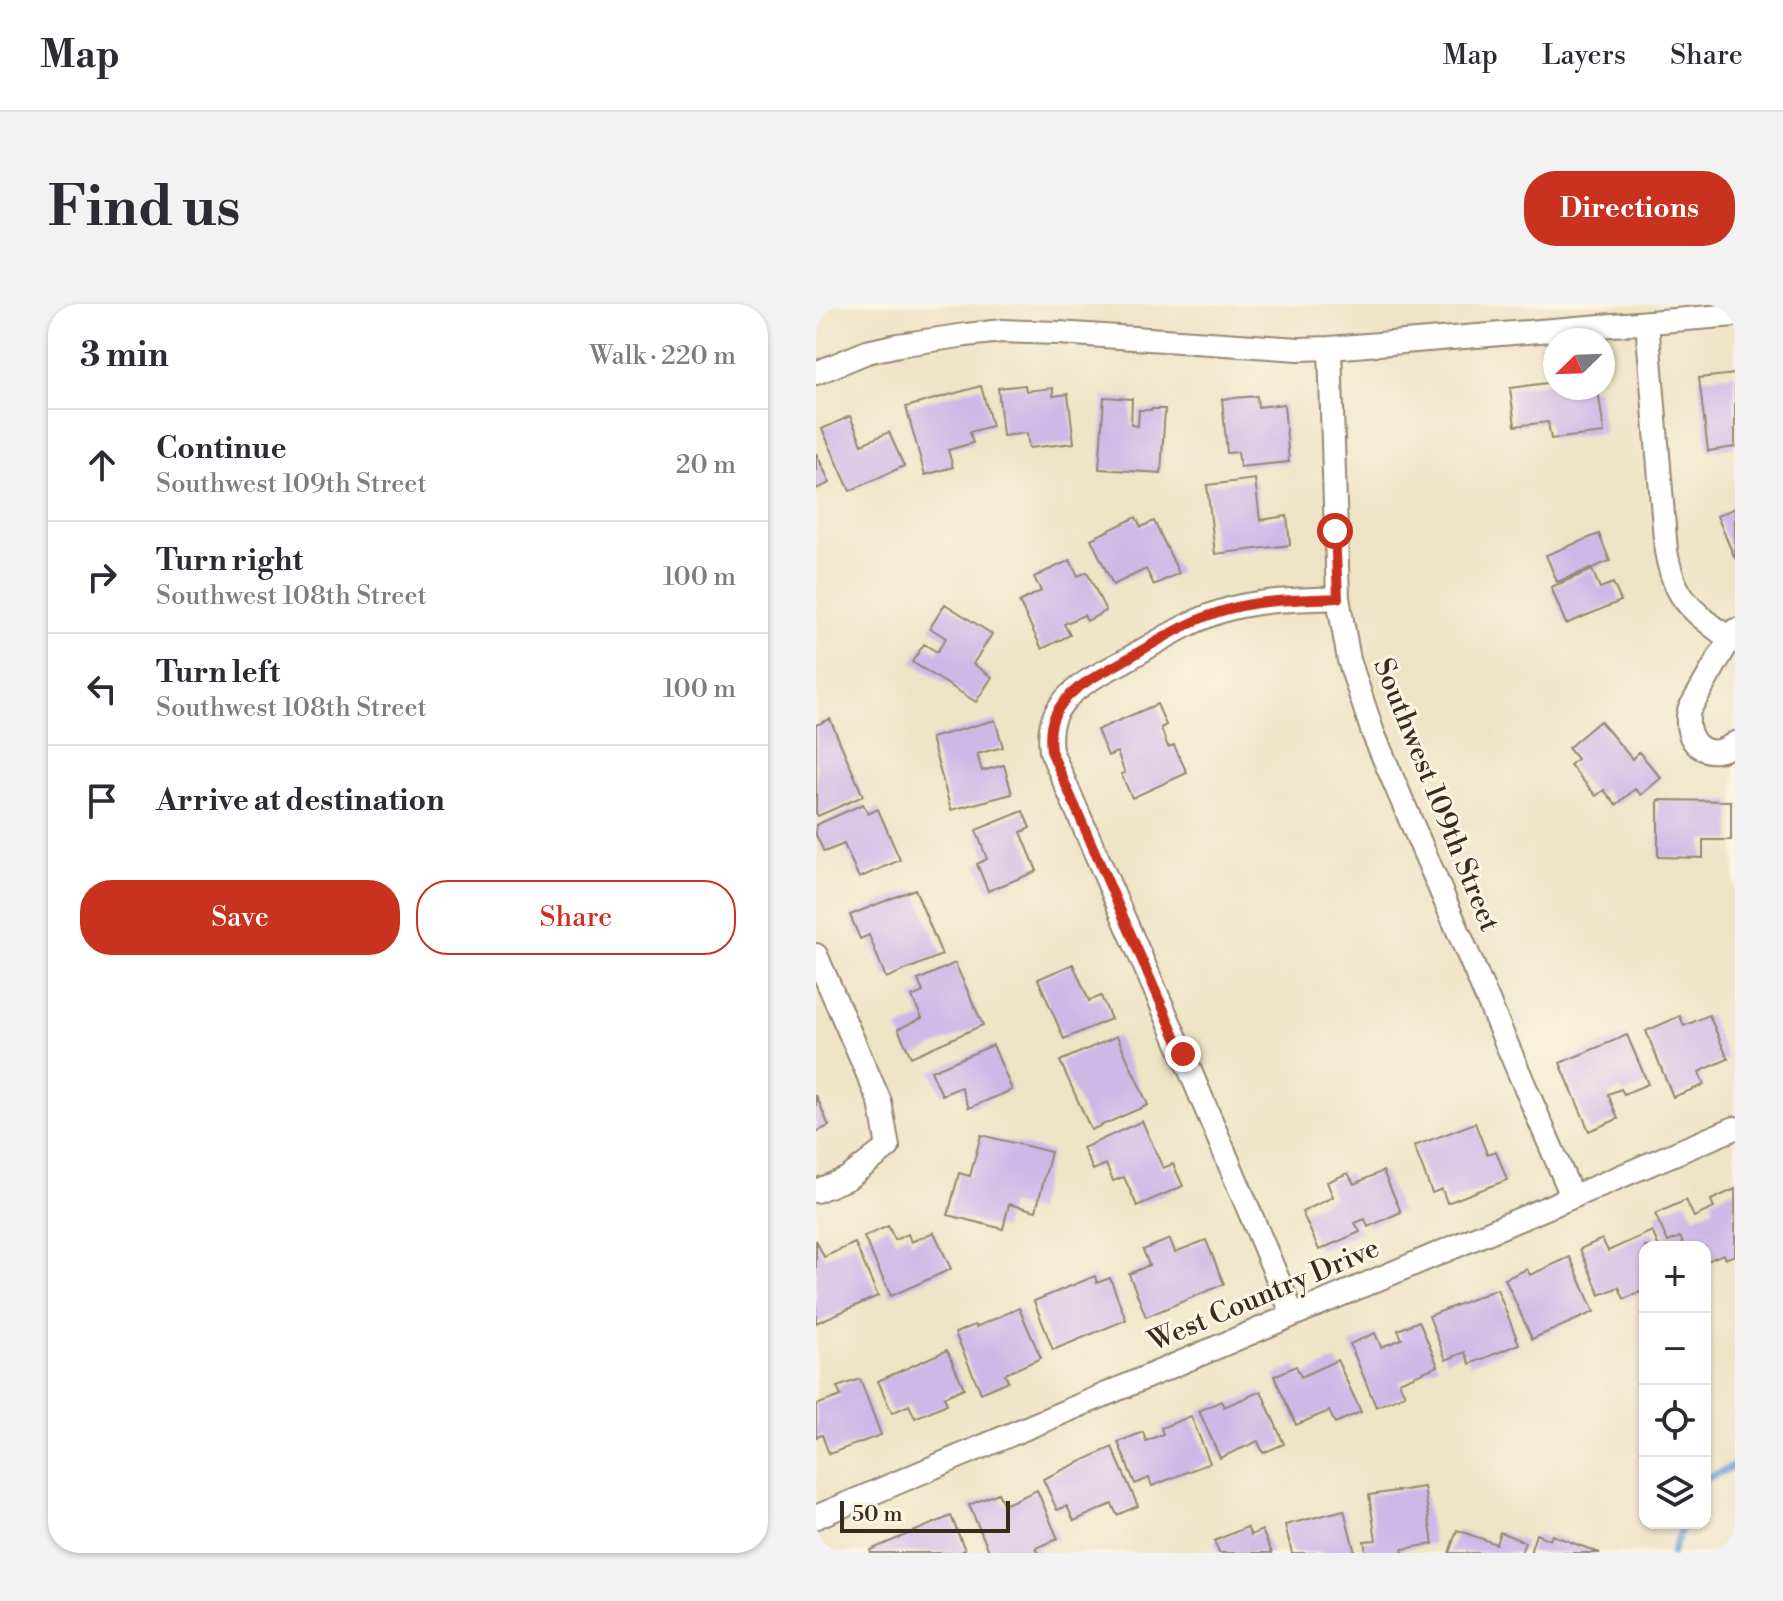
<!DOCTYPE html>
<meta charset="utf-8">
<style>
:root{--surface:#fff;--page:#f2f2f3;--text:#2b2b33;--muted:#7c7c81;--line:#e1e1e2;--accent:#c8321e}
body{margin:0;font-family:"Libre Bodoni",serif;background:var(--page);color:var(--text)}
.controls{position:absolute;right:24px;bottom:24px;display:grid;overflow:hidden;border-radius:16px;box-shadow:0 2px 6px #0004}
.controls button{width:72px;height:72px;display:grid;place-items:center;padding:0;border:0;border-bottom:2px solid var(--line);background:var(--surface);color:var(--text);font:40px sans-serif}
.compass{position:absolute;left:727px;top:24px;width:72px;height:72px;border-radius:50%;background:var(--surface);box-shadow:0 2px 6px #0004;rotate:247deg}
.scale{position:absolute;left:24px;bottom:20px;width:170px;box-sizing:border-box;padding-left:8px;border:4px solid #3b2a1e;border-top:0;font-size:22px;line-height:28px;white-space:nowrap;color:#3b2a1e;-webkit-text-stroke:6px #fcf5e5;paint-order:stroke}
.stop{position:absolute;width:24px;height:24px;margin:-18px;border:6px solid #c8321e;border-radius:50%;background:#fff}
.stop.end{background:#c8321e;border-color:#fff;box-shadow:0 2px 8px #0008}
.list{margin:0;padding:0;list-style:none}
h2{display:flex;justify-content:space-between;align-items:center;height:104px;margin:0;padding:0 32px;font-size:34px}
h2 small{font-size:26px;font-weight:400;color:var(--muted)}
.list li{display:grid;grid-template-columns:52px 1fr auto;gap:24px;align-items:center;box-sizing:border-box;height:112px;padding:0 32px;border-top:2px solid var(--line)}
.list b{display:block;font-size:30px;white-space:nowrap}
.list p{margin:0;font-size:26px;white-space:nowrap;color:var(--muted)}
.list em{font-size:26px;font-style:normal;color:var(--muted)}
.actions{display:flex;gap:16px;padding:24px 32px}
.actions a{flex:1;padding:18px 0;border:2px solid var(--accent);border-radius:32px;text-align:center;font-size:28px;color:var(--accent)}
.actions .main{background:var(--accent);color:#fff}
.icon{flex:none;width:44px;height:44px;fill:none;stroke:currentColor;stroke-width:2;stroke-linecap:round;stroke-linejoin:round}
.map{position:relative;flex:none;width:919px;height:1249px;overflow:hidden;border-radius:32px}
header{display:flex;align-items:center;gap:48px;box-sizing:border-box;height:112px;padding:0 40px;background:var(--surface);border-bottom:2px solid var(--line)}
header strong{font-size:38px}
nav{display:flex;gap:44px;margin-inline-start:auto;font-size:28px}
.intro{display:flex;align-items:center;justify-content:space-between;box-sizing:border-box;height:192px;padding:0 48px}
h1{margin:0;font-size:56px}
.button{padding:20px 36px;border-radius:32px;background:var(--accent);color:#fff;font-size:28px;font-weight:700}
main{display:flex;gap:48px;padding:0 48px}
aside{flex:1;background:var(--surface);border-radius:32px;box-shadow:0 2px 6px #0004}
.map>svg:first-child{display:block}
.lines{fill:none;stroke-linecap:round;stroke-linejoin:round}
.stream{stroke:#66a1d6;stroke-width:7}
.building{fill:#cfb7e7}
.street-casing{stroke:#958672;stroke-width:26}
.street{stroke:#fff;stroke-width:22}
.route{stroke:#c8321e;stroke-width:10}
.labels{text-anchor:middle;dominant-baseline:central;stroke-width:6;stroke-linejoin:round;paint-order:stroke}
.street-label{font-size:28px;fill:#3b2a1e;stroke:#fcf5e5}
</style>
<header>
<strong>Map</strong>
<nav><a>Map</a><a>Layers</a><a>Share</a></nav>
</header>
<div class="intro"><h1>Find us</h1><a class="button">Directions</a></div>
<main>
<aside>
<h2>3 min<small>Walk · 220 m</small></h2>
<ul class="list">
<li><svg class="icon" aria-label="ahead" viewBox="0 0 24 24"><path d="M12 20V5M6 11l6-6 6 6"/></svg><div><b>Continue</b><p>Southwest 109th Street</p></div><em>20 m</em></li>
<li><svg class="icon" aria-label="right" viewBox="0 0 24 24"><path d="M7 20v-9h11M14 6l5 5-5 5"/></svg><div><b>Turn right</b><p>Southwest 108th Street</p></div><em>100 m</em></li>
<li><svg class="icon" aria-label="left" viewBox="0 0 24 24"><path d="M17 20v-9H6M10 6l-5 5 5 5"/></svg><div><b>Turn left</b><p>Southwest 108th Street</p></div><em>100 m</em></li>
<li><svg class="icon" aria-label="arrive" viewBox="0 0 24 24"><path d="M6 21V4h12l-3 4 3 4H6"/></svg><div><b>Arrive at destination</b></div></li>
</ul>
<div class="actions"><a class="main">Save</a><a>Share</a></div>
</aside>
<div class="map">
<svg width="919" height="1249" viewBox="0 0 919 1249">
<rect width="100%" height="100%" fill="#fcf5e5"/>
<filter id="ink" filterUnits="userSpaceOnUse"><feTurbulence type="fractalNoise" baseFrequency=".0125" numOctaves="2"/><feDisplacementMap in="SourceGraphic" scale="16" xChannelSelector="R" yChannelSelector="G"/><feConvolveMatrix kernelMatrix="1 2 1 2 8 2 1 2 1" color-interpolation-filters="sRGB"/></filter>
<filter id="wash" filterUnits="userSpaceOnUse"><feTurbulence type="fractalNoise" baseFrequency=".006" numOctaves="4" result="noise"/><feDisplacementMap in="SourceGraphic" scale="32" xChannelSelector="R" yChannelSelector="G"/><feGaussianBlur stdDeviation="1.8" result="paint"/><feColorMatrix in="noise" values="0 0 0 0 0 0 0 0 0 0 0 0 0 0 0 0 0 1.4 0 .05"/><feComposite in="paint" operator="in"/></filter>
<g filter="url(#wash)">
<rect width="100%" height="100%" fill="#efe3c5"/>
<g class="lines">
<path class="stream" d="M889,1175l30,-13
M856,1249l12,-30"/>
</g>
<g id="blocks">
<path class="building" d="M919,70v73l-27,4 -9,-73z
M739,78v6h43l6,45 -53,6 -3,-17 -33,4 -5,-38z
M209,81l1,6 27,-3v8l15,-2 6,49 -45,5 -2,-15 -24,3 -5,-48z
M165,82l11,40 -22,6 3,11 -25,7 5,17 -28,8 -19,-68z
M441,92l1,11 26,-3 5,58 -49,5 -2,-15 -11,1 -5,-54z
M288,93l28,2 -1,26 7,1 1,-16h12v-1h14l-4,64 -62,-4z
M34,112l12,28 27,-12 15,34 -54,25 -28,-62z
M0,149l14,30 -14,6z
M439,175l5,41 27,-4 3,29 -75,9 -8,-69z
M919,204v51l-18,-43z
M320,213l5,10 13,-6 25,52 -25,12 -8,-16 -33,16 -22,-46z
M783,230l11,27 -53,21 -11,-27z
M254,256l8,16 9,-4 19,39 -19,10 -3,-6 -20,9 6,11 -28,14 -23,-47 22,-11 -7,-14z
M776,266l8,18 13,-5 8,18 -55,23 -15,-37z
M129,300l47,30 -19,30 19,13 -16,25 -64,-40 12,-18 13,8 9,-14 -16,-10z
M341,400l9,21 -5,3 7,19 6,-2 13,28 -55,25 -11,-24 4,-1 -8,-21 -9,4 -11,-26z
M14,415l33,77 -45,20 -2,-3v-88z
M179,416l8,27 -26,7 5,17 22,-6 8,29 -61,16 -20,-72z
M784,417l32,38 7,-7 22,26 -20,17 -6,-6 -19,16 -12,-15 -8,6 -26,-31 7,-6 -9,-11z
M842,496l73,1v39h-28v18l-45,-1z
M47,500l5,10 10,-5 22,51 -41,18 -15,-34 -20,8 -8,-17v-10z
M207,507l7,17 -9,4 16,39 -49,20 -11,-27 10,-5 -11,-29z
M99,585l27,66 -56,23 -17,-43 -9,4 -10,-24z
M139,659l28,62 -72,32 -13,-28 24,-11 -10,-21 11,-5 -5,-12z
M257,660l16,37 12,-5 10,23 -47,20 -26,-60z
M893,711l19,44 -29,13 5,13 -31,12 -27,-66 34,-15 4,10z
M811,731l21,49 -24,10 -3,-5 -13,5 10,25 -29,12 -29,-68z
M301,732l31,69 -57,25 -31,-69z
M177,741l19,45 -43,18 -8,-21 -19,8 -11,-24z
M0,791l13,31 -13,6z
M326,817l21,47 10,-4 10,22 -46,20 -13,-29 -11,4 -7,-17 -13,6 -10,-22z
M659,819l12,31 9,-3 11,29 -60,23 -5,-14 -10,4 -18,-47z
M165,831l70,17 -15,59 -27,-7 -6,25 -55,-14 11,-42 11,3z
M567,867l18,41 -33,15 -3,-8 -10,4 5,9 -41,18 -17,-38 31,-15 -6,-15 21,-9 6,11z
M919,885v66l-10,4 -2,-5 -18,8v-15h-20l-5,-10 -12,5 -13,-28 31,-14 8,17 20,-9 -3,-8z
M72,922l7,14 13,-6 3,8 23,-10 17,37 -60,27 -27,-59z
M836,927l7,16h-14v43l-21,9 -5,-12 -19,8 -20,-46 22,-10 6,12z
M354,935l5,13 31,-12 18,44 -78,33 -17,-43 20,-9 -6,-15z
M0,936l8,17 31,-14 23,53 -62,27z
M754,953l24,55 -62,27 -27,-60 22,-10 3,6z
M279,972l2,7 13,-5 16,42 -73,30 -19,-49z
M681,985l22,55 -49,20 -5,-12 -19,8 -17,-44z
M203,1004l22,50 -36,16 3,7 -27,12 -26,-60 20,-8 1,2z
M603,1017l19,45 -39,16 6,13 -29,12 -26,-63 25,-11 6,14 21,-8 -4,-9z
M131,1046l17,38 -20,9 3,7 -32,14 -6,-13 -17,8 -14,-32z
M521,1056l24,52 -26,11 -6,-12 -33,14 -22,-49 22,-10 5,11z
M44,1075l21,56 -52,19 -7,-19 -6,2v-32l25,-9 -4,-9z
M445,1087l23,53 -21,9 -5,-12 -38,17 -21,-47 22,-10 3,6z
M375,1112l19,47 -58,23 -3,-8 -14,6 -17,-42 25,-10 3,9 17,-7 -2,-6z
M296,1143l26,59 -21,9 -5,-11 -38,17 -7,-15 -10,4 -14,-31z
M608,1183l9,57 -31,5 1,4h-37l-2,-12 12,-1 -7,-45z
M221,1186l21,49 -22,9 3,5h-49l-21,-48 29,-12 6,12z
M528,1206l11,43h-63l-7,-28z
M135,1212l14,34 -6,3h-88l-1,-3z
M431,1223l4,8 11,-5 10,23h-53l-5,-12z
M641,1226l39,14 4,-12 25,10 -4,11h-72z
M720,1230l14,6 2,-5 48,18h-70z"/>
</g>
</g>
<g filter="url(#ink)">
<use href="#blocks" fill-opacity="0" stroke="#958672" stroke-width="2"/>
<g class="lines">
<defs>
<path id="street" d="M831,18l19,229c9,50 25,58 62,87
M514,44l8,250 11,62 24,73 199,463
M0,69l51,-21 31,-7 68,-10 36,-4 56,2 241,16 31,-1 405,-33
M919,326l-46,80c-7,32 18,54 46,33
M0,651l64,147 8,45 -40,31 -32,13
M477,1011l-110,-261 -132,-303c-2,-17 -1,-32 10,-46 15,-21 43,-33 65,-45 33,-19 66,-41 103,-51 35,-10 74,-9 109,-11
M0,1213l919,-389"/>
</defs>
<use href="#street" class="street-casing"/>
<use href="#street" class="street"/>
</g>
</g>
<g class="lines" filter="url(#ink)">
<path class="route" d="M367,750l-132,-303c-2,-17 -1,-32 10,-46 13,-19 39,-31 59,-42 35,-20 70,-44 109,-54 35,-10 74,-9 109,-11l-3,-67"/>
</g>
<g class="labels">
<g class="street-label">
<text transform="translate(620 491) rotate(68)">Southwest 109th Street</text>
<text transform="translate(448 991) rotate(-23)">West Country Drive</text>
</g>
</g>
</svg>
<div class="controls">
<button>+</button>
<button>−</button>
<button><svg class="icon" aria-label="locate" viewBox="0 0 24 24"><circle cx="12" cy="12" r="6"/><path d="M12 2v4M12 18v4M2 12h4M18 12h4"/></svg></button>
<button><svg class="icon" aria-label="layers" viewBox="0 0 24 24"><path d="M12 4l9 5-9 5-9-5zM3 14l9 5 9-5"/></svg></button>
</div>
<svg class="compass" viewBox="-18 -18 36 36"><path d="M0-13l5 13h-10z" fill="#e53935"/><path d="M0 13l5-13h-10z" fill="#7c7c81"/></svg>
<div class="scale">50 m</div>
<div class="stop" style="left:519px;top:227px"></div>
<div class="stop end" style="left:367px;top:750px"></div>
</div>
</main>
